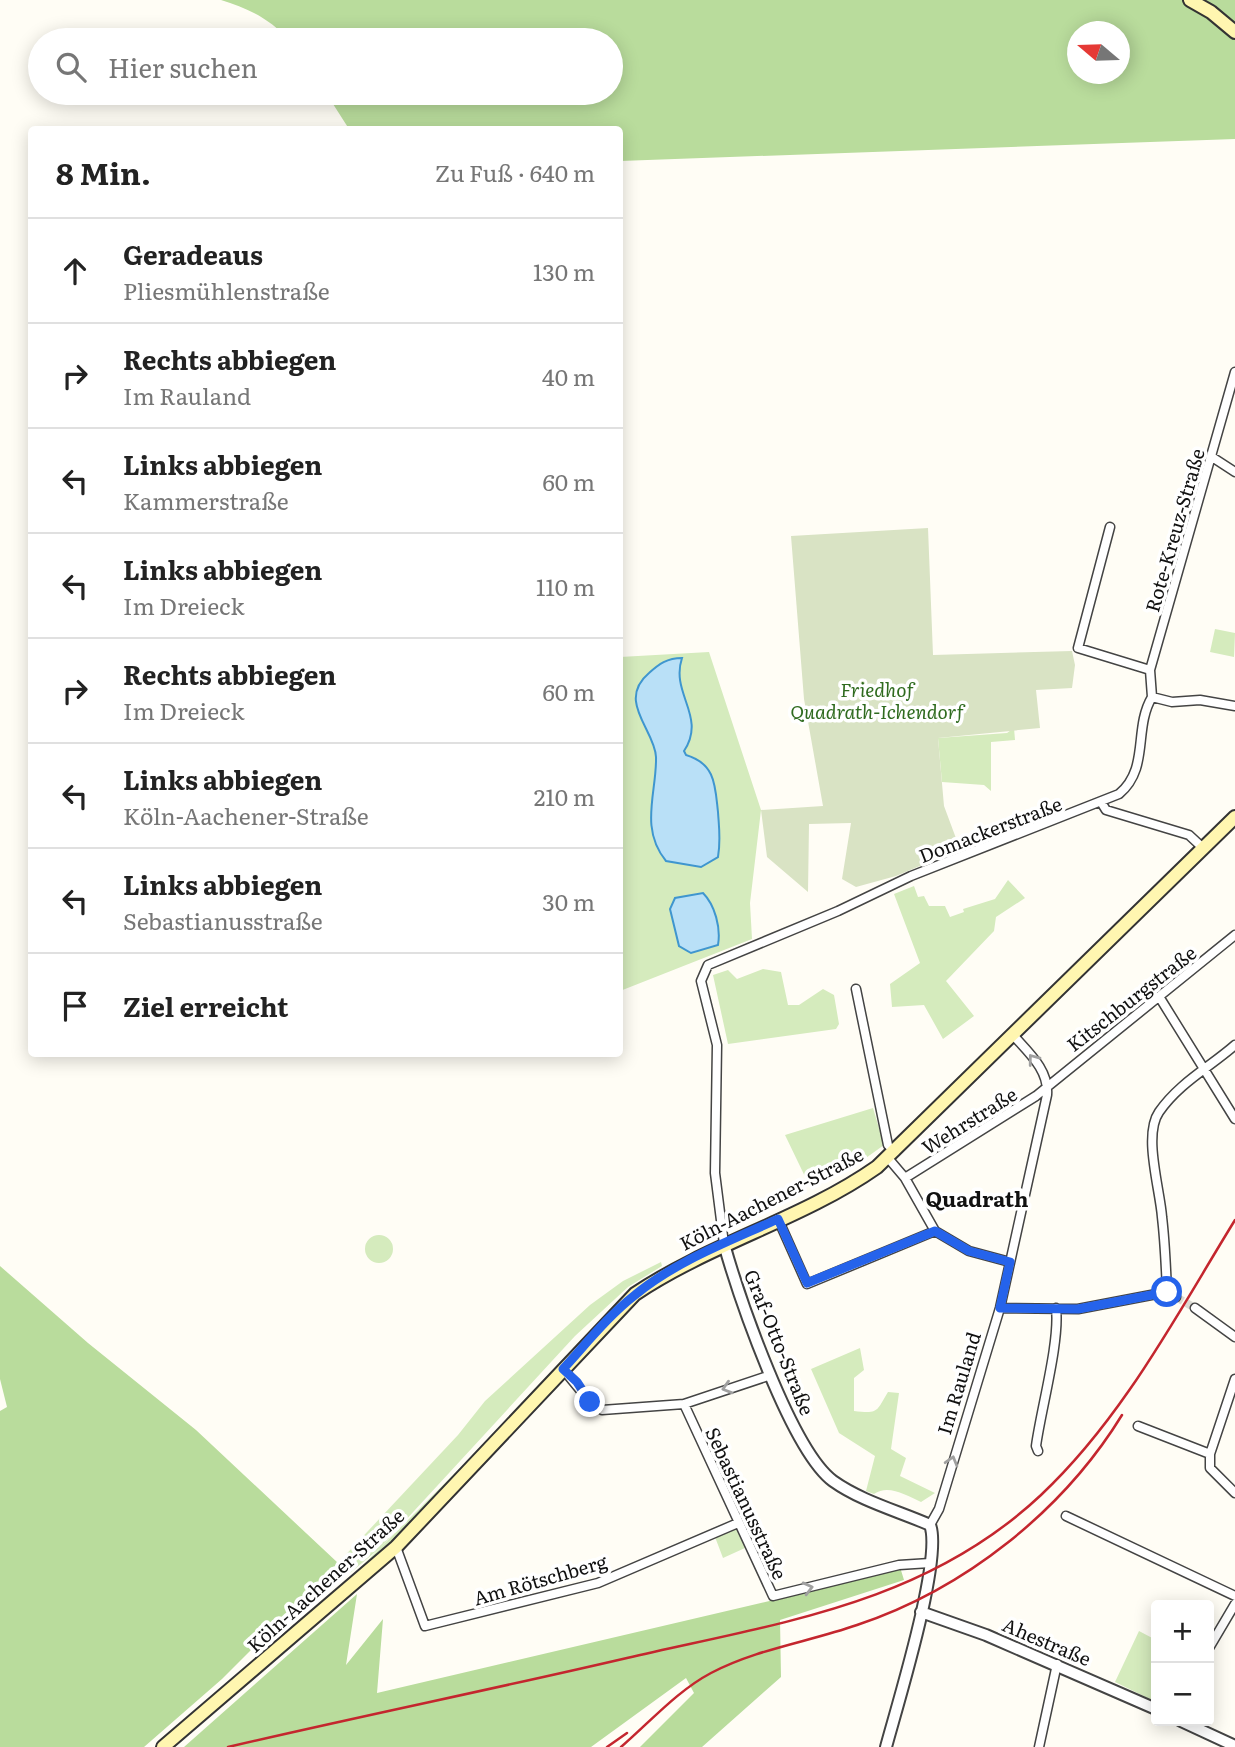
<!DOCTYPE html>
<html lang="de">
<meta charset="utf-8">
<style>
:root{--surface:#fff;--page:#f2f2f2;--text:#222;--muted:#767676;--line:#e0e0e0}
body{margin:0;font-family:Literata,serif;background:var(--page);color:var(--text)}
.controls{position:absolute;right:21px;bottom:21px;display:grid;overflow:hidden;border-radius:7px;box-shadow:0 4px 18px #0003}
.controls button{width:63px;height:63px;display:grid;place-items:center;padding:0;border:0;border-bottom:2px solid var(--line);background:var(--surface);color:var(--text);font:35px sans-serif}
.compass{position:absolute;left:1067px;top:21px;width:63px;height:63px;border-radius:50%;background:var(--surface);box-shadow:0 4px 18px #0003;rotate:289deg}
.stop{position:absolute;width:21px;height:21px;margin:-16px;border:5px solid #2563eb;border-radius:50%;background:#fff}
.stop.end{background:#2563eb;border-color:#fff;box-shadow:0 2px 7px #0008}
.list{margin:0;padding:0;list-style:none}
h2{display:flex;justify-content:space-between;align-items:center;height:91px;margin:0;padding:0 28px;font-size:30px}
h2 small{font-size:23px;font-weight:400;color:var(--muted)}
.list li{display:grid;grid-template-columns:46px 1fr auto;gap:21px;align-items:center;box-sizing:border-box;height:105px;padding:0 28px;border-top:2px solid var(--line)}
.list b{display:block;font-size:26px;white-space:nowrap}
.list p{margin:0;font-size:23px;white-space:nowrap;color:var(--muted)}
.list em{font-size:23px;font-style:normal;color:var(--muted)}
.icon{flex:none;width:38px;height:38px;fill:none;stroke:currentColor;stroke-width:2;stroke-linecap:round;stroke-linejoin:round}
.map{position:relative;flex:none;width:1235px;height:1747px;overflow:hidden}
.search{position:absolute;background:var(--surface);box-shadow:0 4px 18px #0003;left:28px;top:28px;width:595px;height:77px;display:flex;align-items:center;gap:18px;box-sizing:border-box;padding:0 24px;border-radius:38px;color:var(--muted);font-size:26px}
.panel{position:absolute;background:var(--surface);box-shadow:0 4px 18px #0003;left:28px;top:126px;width:595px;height:931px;border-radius:7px}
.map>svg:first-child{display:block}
.green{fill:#d5ebbd}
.forest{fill:#b9dc9c;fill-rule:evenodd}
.cemetery{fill:#d9e3c4}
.water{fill:#b9e0f7;stroke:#3f96cf;stroke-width:2}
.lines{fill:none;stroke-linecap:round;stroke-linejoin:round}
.minor-tunnel{stroke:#dbdad3;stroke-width:8;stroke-dasharray:8 4;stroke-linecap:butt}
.minor-casing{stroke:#444;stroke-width:11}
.tertiary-casing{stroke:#444;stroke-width:14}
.secondary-casing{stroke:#333;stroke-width:16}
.minor{stroke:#fff;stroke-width:8}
.tertiary{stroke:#fff;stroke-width:10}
.secondary{stroke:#fff6b0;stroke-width:12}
.rail{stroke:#c4262e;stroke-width:2.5}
.oneway{stroke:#a0a0a0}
.route{stroke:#2563eb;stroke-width:9}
.labels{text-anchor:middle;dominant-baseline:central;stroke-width:7;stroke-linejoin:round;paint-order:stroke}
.street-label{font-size:19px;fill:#111;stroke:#fff}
.park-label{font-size:19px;font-style:italic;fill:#2f6b1f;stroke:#fff}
.neighbourhood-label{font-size:21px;font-weight:bold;fill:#111;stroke:#fff}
</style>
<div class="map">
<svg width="1235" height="1747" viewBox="0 0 1235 1747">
<rect width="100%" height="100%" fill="#fffdf5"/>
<path class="green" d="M1215,629l20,4 -1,24 -24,-5z
M709,652l52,158 -11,93 2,36 -132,52v-334z
M1014,728l1,12 -24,2v49l-7,-6 -42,-3 -4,-44 69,-5z
M1008,880l17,18 -29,19 -2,14 -48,50 28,35 -31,23 -19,-34 -32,2 -2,-23 30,-21 -26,-69 20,-8 4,11 6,-1 5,10h16l5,11 14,-5 -1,-3 32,-10z
M763,969l18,3 7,33h11l24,-16 11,6 5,29 -3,5 -108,15 -15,-69 15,-5 9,9z
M873,1108l11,37 -28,20 -45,24 -26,-54z
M365 1249a14 14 0 1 1 28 0a14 14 0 1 1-28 0Z
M661,1262l1,4 -34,21 -53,49 -195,212 -30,25 -12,-10 120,-128 27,-34 105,-96 33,-24z
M860,1348l4,22 -10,8v33c26,3 22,0 34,-19l11,1 -8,56 15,9 -6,18 35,17 -14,9c-15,-7 -33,-18 -47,-8l-8,-3 9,-35 -36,-23 -28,-64z
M458,1470l-61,69 -45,37z
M737,1527l8,21 -22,10 -8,-21z
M1139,1631l17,9v62l-41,-20z"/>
<path class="forest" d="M221,0h1014v139l-615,22v-31l-271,-1 -23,-36h285v-53h-323c-17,-21 -41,-32 -67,-40zM1078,32h42v42h-42z
M0,1266l88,77 108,87 142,133 -116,116 -78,68h-144v-336l7,-4 -7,-28z
M900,1567l4,13 -124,40 1,57 -79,70h-62l54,-54 -8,-15 -95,69h-407l173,-153 -11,71 37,-46 -6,74 401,-94z"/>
<path class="cemetery" d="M928,528l5,127 139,-4 3,14 -3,23 -36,2 4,38 -102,10 6,68 16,43 -64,27 -40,11 -14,-8 9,-56 -42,1 -1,68 -41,-35 -6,-47 62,-4 -19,-107 -13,-163z"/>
<path class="water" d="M682,658c-12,36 25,58 2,93l2,4c30,9 29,31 32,57 1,16 3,28 0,45l-17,10 -35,-6c-27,-33 -9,-69 -10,-104 -1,-27 -40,-56 -7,-84 10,-9 18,-15 33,-15z
M703,893c12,12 18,35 15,52l-27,8 -12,-7 -9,-37 5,-11z"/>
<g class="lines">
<path class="minor-tunnel" d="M1176,1297l19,11"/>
<defs>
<path id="minor" d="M1212,457l23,15
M1110,527l-32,121 72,22
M1152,697l-2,-27 85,-298
M1101,802l5,8 83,25 14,13
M856,989l32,156 7,7
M1160,998l75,121
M888,1158l17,20 30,53 34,20 41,11
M905,1178l131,-82 199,-161
M778,1219l29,65 128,-53
M724,1244l-9,-71 2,-128 -16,-64 7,-16 130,-54 73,-35 208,-82c31,-26 14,-65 33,-97l20,5 28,-2 35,6
M1167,1292c-1,-25 -2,-50 -5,-75 -2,-28 -19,-82 -3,-105 20,-29 51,-45 76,-67
M1000,1308l78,1 89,-17 9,5
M1195,1308l40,29
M563,1369l27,33 12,8 82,-6 87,-29
M1235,1379l-25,75v14l25,25
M684,1404l89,192 126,-31 31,-2
M1138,1426l72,28
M1038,1451l-2,-5c5,-37 24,-104 20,-138
M1066,1516l169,80
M930,1525l9,-16 61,-201 47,-213c2,-25 -18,-42 -34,-60
M396,1547l29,79 173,-43 140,-60
M1209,1648l26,-44
M1039,1747l18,-83"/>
<path id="tertiary" d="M724,1244c15,53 67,206 109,237 28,20 65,30 97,44 13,33 -33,181 -44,222
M921,1612l65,23 170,74
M1181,1721l54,25"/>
<path id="secondary" d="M1190,0l21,12 24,20
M163,1747l233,-200 239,-253c76,-51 168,-75 242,-127l358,-350"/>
</defs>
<use href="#minor" class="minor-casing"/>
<use href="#tertiary" class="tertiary-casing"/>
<use href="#secondary" class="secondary-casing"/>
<use href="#minor" class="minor"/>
<use href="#tertiary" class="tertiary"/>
<use href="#secondary" class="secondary"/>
<path class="rail" d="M228,1747c133,-31 266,-58 399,-89 150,-35 297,-53 414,-163 82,-77 136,-181 194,-275
M607,1747l20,-14
M621,1747c29,-25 56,-56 90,-74 46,-24 97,-31 146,-48 108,-36 206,-114 265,-210"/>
</g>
<defs><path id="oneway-chevron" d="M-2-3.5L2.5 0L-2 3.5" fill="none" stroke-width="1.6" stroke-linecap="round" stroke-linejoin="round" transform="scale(1.75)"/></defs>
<g class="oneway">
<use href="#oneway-chevron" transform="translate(1033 1059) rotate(-127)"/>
<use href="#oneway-chevron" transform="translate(727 1388) rotate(163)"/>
<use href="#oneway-chevron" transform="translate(952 1461) rotate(-74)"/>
<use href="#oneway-chevron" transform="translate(808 1588) rotate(-14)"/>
</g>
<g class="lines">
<path class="route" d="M590,1402l-13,-20 -14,-13c23,-25 45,-53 72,-74 41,-34 95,-54 143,-76l29,64 128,-52 34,20 41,11 -10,46 78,1 89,-17"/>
</g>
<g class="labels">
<g class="street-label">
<text transform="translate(1174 530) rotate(-74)">Rote-Kreuz-Straße</text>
<text transform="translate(990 829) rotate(-21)">Domackerstraße</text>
<text transform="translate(1131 998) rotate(-38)">Kitschburgstraße</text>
<text transform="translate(969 1120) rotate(-32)">Wehrstraße</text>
<text transform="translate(771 1198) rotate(-27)">Köln-Aachener-Straße</text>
<text transform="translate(780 1342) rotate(68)">Graf-Otto-Straße</text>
<text transform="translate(958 1383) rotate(-73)">Im Rauland</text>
<text transform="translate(747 1503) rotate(65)">Sebastianusstraße</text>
<text transform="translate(540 1579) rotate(-16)">Am Rötschberg</text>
<text transform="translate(325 1580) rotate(-42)">Köln-Aachener-Straße</text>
<text transform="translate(1047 1641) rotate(23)">Ahestraße</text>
</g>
<g class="park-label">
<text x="877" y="689">Friedhof<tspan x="877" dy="22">Quadrath-Ichendorf</tspan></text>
</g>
<g class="neighbourhood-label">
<text x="977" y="1197">Quadrath</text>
</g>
</g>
</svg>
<div class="controls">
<button>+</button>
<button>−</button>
</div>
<svg class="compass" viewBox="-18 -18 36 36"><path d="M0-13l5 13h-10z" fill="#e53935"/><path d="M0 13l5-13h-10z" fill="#767676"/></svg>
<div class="stop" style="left:1167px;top:1292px"></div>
<div class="stop end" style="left:590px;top:1402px"></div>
<div class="search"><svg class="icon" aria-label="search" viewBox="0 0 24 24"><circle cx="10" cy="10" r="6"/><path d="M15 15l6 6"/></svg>Hier suchen</div>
<section class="panel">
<h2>8 Min.<small>Zu Fuß · 640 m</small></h2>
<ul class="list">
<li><svg class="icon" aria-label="ahead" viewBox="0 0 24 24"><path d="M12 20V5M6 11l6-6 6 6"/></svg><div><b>Geradeaus</b><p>Pliesmühlenstraße</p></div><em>130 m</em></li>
<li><svg class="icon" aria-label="right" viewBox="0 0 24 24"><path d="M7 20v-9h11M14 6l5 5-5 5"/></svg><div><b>Rechts abbiegen</b><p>Im Rauland</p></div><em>40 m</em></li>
<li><svg class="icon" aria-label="left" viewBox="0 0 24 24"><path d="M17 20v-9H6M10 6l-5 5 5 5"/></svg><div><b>Links abbiegen</b><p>Kammerstraße</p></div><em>60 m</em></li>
<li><svg class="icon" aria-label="left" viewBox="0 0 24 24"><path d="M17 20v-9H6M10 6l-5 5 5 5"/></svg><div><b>Links abbiegen</b><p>Im Dreieck</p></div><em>110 m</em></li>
<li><svg class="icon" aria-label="right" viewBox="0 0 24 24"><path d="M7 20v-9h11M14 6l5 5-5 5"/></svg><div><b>Rechts abbiegen</b><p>Im Dreieck</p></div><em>60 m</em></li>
<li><svg class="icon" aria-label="left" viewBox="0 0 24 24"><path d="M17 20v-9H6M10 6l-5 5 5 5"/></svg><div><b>Links abbiegen</b><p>Köln-Aachener-Straße</p></div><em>210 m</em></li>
<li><svg class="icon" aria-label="left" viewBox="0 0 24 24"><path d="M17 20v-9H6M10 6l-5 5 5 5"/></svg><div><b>Links abbiegen</b><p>Sebastianusstraße</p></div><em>30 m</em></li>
<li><svg class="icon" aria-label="arrive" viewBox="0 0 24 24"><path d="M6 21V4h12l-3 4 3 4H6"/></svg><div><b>Ziel erreicht</b></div></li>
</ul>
</section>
</div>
